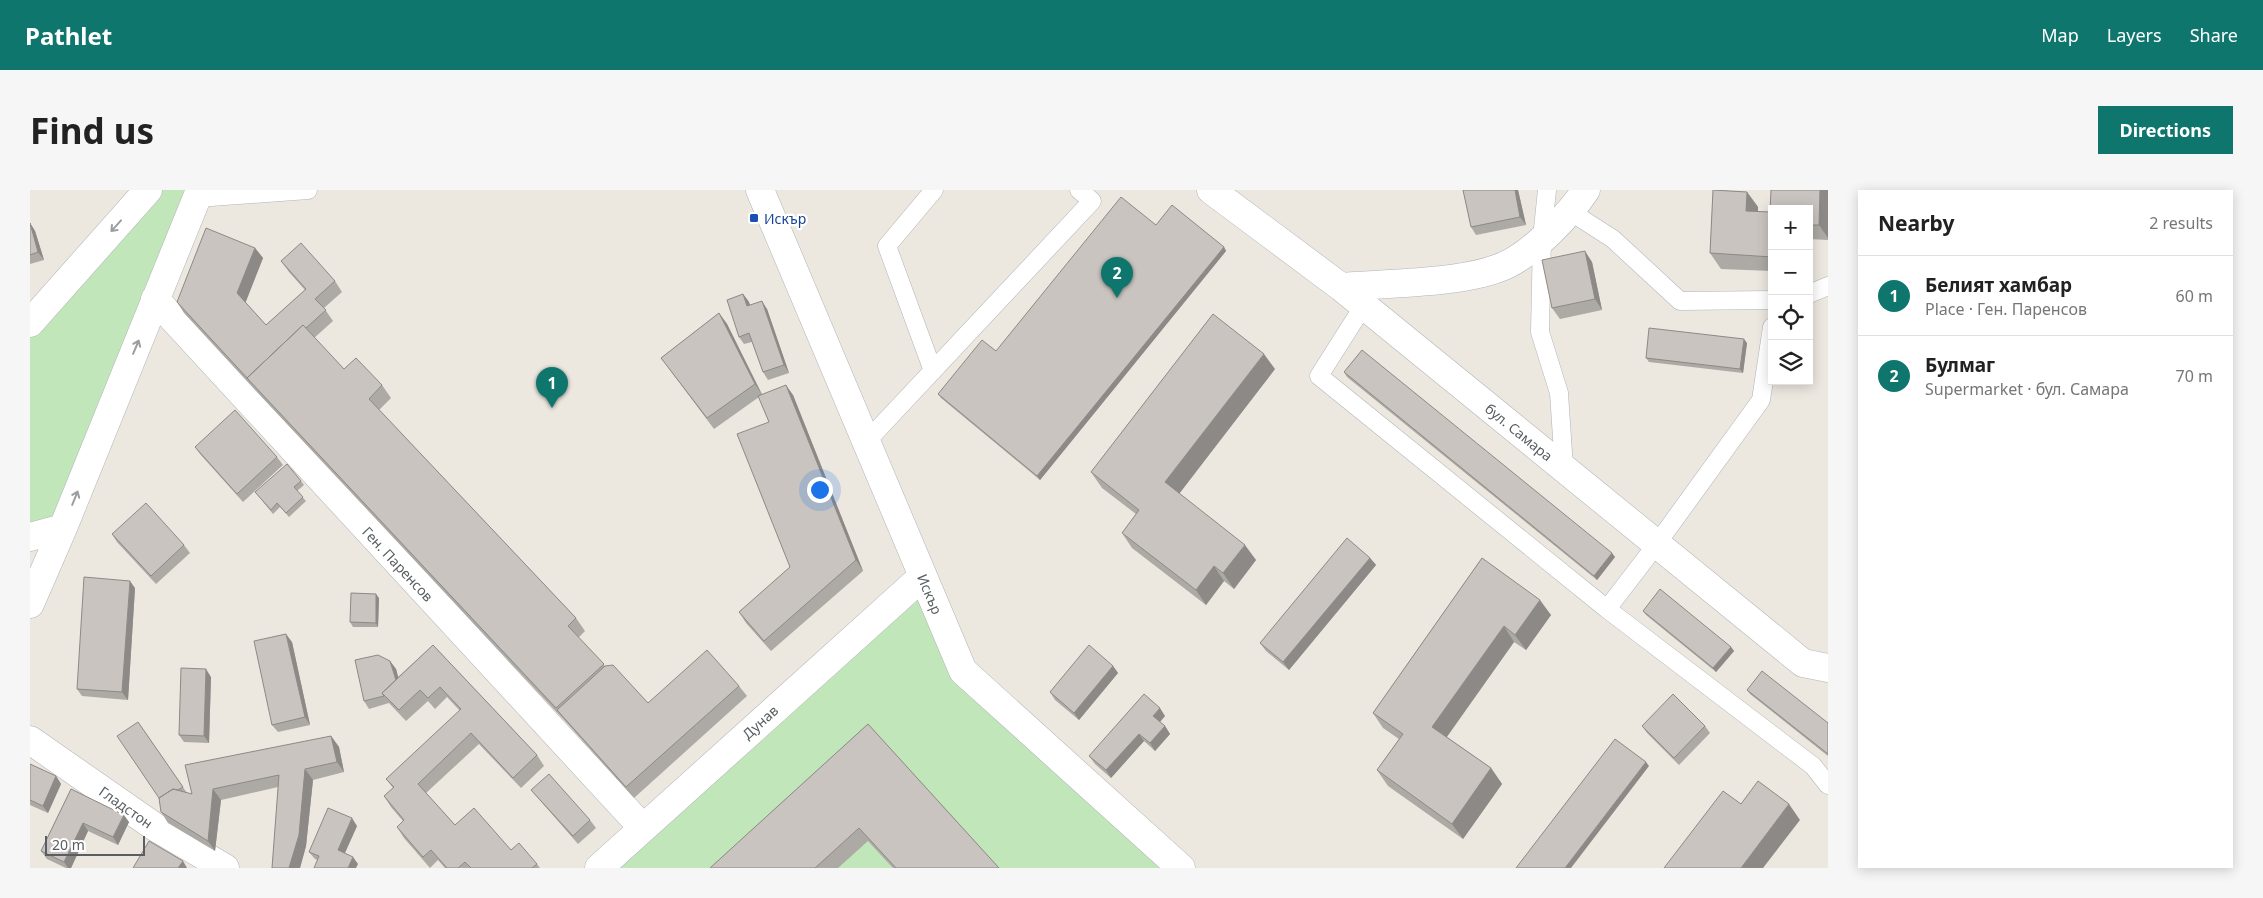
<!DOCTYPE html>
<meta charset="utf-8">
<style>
:root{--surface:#fff;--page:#f6f6f6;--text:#222;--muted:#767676;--line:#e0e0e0;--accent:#0f766e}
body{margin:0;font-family:"Noto Sans",sans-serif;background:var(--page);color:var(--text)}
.controls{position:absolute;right:15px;top:15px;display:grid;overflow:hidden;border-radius:0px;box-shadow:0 2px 12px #0003}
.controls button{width:45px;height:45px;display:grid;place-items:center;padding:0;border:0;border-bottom:1px solid var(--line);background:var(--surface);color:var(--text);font:25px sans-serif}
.scale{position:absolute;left:15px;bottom:12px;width:100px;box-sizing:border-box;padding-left:5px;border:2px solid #585e61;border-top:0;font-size:14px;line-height:18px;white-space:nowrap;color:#585e61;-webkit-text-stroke:4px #fff;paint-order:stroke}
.you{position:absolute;left:789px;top:299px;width:18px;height:18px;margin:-12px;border:4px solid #fff;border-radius:50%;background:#1a73e8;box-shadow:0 0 0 8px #1a73e833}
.badge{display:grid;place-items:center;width:32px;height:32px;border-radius:50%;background:var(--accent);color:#fff;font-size:16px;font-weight:700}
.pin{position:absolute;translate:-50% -41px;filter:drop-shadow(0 1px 2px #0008)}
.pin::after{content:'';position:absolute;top:26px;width:18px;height:15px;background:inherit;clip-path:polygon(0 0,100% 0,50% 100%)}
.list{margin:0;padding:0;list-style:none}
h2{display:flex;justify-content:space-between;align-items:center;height:65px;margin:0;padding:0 20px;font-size:21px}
h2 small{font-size:16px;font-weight:400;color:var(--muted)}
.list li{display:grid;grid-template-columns:32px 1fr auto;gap:15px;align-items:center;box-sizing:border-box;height:80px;padding:0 20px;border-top:1px solid var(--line)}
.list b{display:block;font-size:19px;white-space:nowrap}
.list p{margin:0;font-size:16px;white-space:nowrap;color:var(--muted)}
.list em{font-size:16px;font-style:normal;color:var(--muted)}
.icon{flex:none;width:28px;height:28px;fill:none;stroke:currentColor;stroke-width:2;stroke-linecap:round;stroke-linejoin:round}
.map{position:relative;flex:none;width:1798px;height:678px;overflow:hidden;border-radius:0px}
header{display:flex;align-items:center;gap:30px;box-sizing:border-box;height:70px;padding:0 25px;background:var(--accent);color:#fff}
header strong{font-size:24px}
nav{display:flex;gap:28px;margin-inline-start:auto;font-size:18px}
.intro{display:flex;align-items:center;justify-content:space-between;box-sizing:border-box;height:120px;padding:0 30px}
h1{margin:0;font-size:35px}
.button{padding:12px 22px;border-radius:0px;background:var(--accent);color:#fff;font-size:18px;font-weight:700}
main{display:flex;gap:30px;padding:0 30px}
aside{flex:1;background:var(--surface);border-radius:0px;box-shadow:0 2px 12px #0003}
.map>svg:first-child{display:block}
.green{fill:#c1e6ba}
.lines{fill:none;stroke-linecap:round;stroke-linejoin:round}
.service-casing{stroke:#b1b4b8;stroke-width:19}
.minor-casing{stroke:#b1b4b8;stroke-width:29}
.service{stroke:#fff;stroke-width:18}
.minor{stroke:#fff;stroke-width:28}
.wall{fill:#ada9a4}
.shaded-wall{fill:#8d8986}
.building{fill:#c9c4bf;stroke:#8d8986}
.oneway{stroke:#9b9ea0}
.transit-dot{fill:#1a4fb4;stroke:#fff;stroke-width:2}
.labels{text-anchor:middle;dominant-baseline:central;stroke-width:4.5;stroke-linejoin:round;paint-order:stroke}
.transit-label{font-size:14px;fill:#164399;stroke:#fff;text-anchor:start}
.street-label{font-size:14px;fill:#585e61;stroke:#fff}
</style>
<header>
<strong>Pathlet</strong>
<nav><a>Map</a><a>Layers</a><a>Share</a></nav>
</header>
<div class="intro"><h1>Find us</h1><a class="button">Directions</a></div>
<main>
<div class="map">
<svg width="1798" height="678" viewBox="0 0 1798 678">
<rect width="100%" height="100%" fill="#ece7df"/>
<path class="green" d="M115,0h55l-137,338 -33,9v-214z
M893,386l40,95 218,197h-582z"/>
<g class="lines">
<defs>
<path id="service" d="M1517,0l-5,48 -2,94 19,61 5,75
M167,8l111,-8
M1541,22l42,27 67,62 92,-1
M1779,104l19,-8
M1334,115l-45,71 288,233
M1742,137l-11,73 -105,145 -49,64 206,157 15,19
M903,181l-46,-125 47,-56
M836,252l226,-241 -13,-11"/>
<path id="minor" d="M730,0l203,481 218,197
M1181,0l130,97 462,376 25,5
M1311,97c47,-4 124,-3 165,-22 28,-13 63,-50 80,-75
M125,109l487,528
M0,133l118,-133
M0,347l33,-9 137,-338
M0,414l33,-76
M0,550l125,87 70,41
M569,678l324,-292"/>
</defs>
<use href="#service" class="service-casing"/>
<use href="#minor" class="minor-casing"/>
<use href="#service" class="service"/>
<use href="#minor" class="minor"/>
</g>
<path class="wall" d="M1433,0h55l8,35 -50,10 -5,-8z
M1683,0l34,2 11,15v5h12l1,-22h57v50l-19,-1v-30h-37v62l-51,-2 -11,-16z
M0,33l5,8 9,29 -14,4z
M1126,35l68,22 2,4 -186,229 -99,-82 -3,-4 58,-43z
M225,58l8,10 -18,44 21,23 39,-35 -16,-18 -8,-11 54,20 7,11 -18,16 9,13 -19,17 30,31 38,16 9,13 -12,12 197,208 9,13 -7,7 27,28 43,37 91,-17 8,10 -113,102 -69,-77 -309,-330 -72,-78 -7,-11z
M1562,72l10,48 -42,9 -8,-11z
M713,104l6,8 1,3 17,4 22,64 -21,7 -5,-8 -11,-30 -8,2 -5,-7z
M689,123l8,11 35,70 31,1 70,176 -92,80 -25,-28 -7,-11 51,-45 -21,-145 -10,-25 -45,32 -53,-71z
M1717,153l-4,30 -94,-11 -3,-4z
M1245,179l-96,124 77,67 -22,29 -10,-8 -18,24 -74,-57 -10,-15 14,-19 -34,-26 -11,-16z
M1314,182l271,185 -18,23 -250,-203z
M165,257l82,10 6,8 -40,37 -43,-48z
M271,291l3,4 -7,6 9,10 -17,16 -9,-10 -7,7 -18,-22z
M82,344l72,11 6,8 -34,31 -39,-42z
M1340,368l6,7 -87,105 -23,-19 -6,-8z
M1452,368l69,57 -25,35 -12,-8 -67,95 44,31 11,16 -39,55 -75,-53 -11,-16 22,-31 -16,-11 -10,-15z
M105,398l-7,112 -46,-4 -5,-7z
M349,408l-1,29h-25l-3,-5z
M1613,421l88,36 3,4 -18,21 -70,-57z
M262,452l18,83 -32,7 -6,-7z
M403,455l104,110 7,11 -23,22 -42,-44 -53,49 29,32 56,25 26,14 3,4h-95l-7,-8 -8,8 -26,-30 -7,-11 6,-6 -12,-14 -7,-11 9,-8 -7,-9 74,-68 -13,-14 -12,12 -7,-8 -22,20 -17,-18 -20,6 -5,-8 26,-40 6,8 2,8z
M1083,476l5,7 -39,47 -24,-20 -5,-8z
M181,487l-2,66 -25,-1 -5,-7z
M1717,500l81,33v33l-78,-62z
M1135,526l-5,6 5,4 5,8 -15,17 -11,-10 -33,37 -16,-14 -6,-8z
M108,532l49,71 5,1 139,-58 8,11 5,25 -31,8 -7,66 -6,22h-28l6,-81 -57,13 -6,51 -47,-28 -7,-11 -2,-14z
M838,534l131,144h-106l-25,-27 -30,27h-128z
M1612,536h63l5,7 -31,32 -32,-32z
M0,574l26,12 5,8 -13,29 -18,-8z
M41,599l58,33 -11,23 -30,-14 -17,37h-5l-19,-9 -6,-8z
M501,600l59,30 6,8 -18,16 -41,-47z
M327,636l-12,27 13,11 -40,-4 -3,-1 -6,-7z"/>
<path class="shaded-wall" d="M1485,0h3l8,35 -6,-8z
M1790,0h8v48l-9,-13z
M1717,2l11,15 -1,20 -11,-16z
M0,33l5,8 9,29 -6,-8z
M1194,57l2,4 -186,229 -3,-4z
M225,58l8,10 -18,46 -8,-11z
M1555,61l7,11 10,48 -7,-11z
M713,104l6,8 3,12 -5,-8z
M732,111l5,8 22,64 -5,-8z
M689,123l8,11 35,71 -7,-11z
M1714,149l3,4 -4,30 -3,-4z
M1234,164l11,15 -99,129 -11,-16z
M756,195l7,10 70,176 -7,-11z
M1215,355l11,15 -22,29 -11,-16z
M1582,363l3,4 -18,23 -3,-4z
M1340,368l6,7 -87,105 -6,-8z
M1184,376l10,15 -18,24 -10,-15z
M100,391l5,7 -7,112 -6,-8z
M346,404l3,4 -1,29 -2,-4z
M1510,410l11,15 -25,35 -11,-15z
M1474,436l10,16 -71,100 -11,-15z
M256,444l6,8 18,83 -5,-8z
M1701,457l3,4 -18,21 -3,-4z
M360,471l6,8 6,22 -5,-7z
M1083,476l5,7 -39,47 -5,-7z
M176,479l5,8 -2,66 -5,-7z
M1130,518l5,8 -6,7 -6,-7z
M1135,536l5,8 -15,17 -5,-8z
M1109,544l5,7 -33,37 -5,-8z
M301,546l8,11 5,25 -7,-10z
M1616,572l3,4 -78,102h-6z
M1461,578l11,16 -39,55 -11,-15z
M275,579l8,11 -7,66 -6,22h-11z
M26,586l5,8 -13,29 -5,-7z
M183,599l8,11 -6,51 -7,-10z
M1759,614l11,16 -37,48h-22z
M94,625l5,7 -11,23 -5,-8z
M322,628l5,8 -14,31 -5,-7z
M53,633l5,8 -17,37h-3l-4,-6z
M323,667l5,7 -2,4h-8z
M153,671l4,7h-9z"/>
<path class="building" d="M1433,0h52l5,27 -49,10z
M1683,0l34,2 -1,19 24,1 1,-22h49l-1,35h-10v-16h-37v48l-62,-4z
M1091,7l35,28 16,-20 52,42 -187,229 -99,-82 44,-54 14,11z
M0,33l8,29 -8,3z
M176,38l49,20 -18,45 29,32 40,-36 -25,-28 20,-18 34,38 -20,18 11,11 -20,18 -3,-3 -56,53 2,2 -72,-78z
M1555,61l10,48 -43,9 -10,-48z
M713,104l4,12 15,-5 22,64 -21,7 -14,-39 -10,4 -12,-37z
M689,123l36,71 -48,34 -46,-60z
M1183,124l51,40 -99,128 80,63 -22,28 -9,-7 -18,24 -74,-57 17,-23 -48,-38z
M273,135l41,44 12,-11 26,27 -13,14 207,219 -8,8 36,38 -48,44 -309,-330z
M1619,138l95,11 -4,30 -94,-11z
M1332,160l250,203 -18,23 -250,-204z
M756,195l70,175 -92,81 -25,-29 51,-45 -53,-133 32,-12 -11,-26z
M205,220l42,47 -40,37 -42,-47z
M257,274l14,17 -7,6 9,10 -17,16 -9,-10 -6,7 -16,-18z
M116,313l38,42 -33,31 -39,-42z
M1317,348l23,20 -87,104 -23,-19z
M1452,368l58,42 -25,35 -11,-9 -72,101 59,41 -39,56 -75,-54 26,-36 -30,-21z
M54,387l46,4 -8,111 -45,-3z
M1630,399l71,58 -18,21 -70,-57z
M321,403l25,1v29l-26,-1z
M256,444l19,83 -33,8 -18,-84z
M403,455l104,110 -24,23 -42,-45 -53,51 37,41 19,-17 37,42 8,-7 18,21 -5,4h-61l-6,-6 -7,6h-11l-16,-18 -8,7 -26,-30 7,-7 -20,-24 10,-9 -8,-8 75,-70 -21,-22 -12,11 -8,-8 -21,20 -17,-17z
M1059,455l24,21 -39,47 -24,-21z
M677,460l32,36 -113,101 -69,-77 48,-44 8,-1 35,38z
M348,465l12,6 6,19 -14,13 2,3 -20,5 -9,-41z
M151,478l25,1 -2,67 -25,-1z
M1732,481l66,52v31l-81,-64z
M1114,504l16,14 -7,8 12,10 -15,17 -11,-9 -33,36 -17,-14z
M1643,504l32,32 -31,32 -32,-32z
M108,532l45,65 -5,3 -5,-1 -14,9 -42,-62z
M838,534l131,144h-103l-37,-40 -44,40h-105z
M301,546l6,26 -32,7 -6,66 -10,33h-17l7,-93 -66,14 -5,52 -47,-29 -2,-14 14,-9 19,5 -7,-29z
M1585,549l31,23 -81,106h-49z
M0,574l26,12 -13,30 -13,-6z
M519,584l41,46 -17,16 -42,-46z
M1728,591l31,23 -48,64h-77l59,-77 18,13z
M41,599l53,26 -11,22 -30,-14 -19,39 -23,-11z
M298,618l24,10 -14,32 15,7 -5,11h-34l5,-12 -10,-4z
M119,651l34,20 -5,7h-45z"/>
<defs><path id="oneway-shaft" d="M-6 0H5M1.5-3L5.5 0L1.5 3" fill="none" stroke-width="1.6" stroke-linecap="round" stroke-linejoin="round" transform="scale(1.25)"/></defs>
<g class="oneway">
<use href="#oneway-shaft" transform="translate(86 36) rotate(132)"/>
<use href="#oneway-shaft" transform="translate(106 157) rotate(-67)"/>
<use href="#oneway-shaft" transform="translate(45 308) rotate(-68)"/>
</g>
<rect class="transit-dot" x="719" y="23" width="10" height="10" rx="2.5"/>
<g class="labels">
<g class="transit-label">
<text x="734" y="28">Искър</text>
</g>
<g class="street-label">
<text transform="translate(1489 242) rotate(39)">бул. Самара</text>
<text transform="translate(368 374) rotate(47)">Ген. Паренсов</text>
<text transform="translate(900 404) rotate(67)">Искър</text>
<text transform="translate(730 532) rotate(-42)">Дунав</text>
<text transform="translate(96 617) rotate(35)">Гладстон</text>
</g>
</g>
</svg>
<div class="controls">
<button>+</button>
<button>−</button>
<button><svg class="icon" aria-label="locate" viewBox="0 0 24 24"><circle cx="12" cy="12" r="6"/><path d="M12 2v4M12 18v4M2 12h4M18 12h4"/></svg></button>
<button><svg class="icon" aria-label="layers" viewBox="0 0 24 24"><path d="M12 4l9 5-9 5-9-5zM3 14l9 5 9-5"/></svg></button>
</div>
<div class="scale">20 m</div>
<div class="you"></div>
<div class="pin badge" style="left:522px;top:218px">1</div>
<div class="pin badge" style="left:1087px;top:108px">2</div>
</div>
<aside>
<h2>Nearby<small>2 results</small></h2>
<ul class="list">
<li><span class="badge">1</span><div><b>Белият хамбар</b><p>Place · Ген. Паренсов</p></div><em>60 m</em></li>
<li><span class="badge">2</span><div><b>Булмаг</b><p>Supermarket · бул. Самара</p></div><em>70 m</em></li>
</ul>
</aside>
</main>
